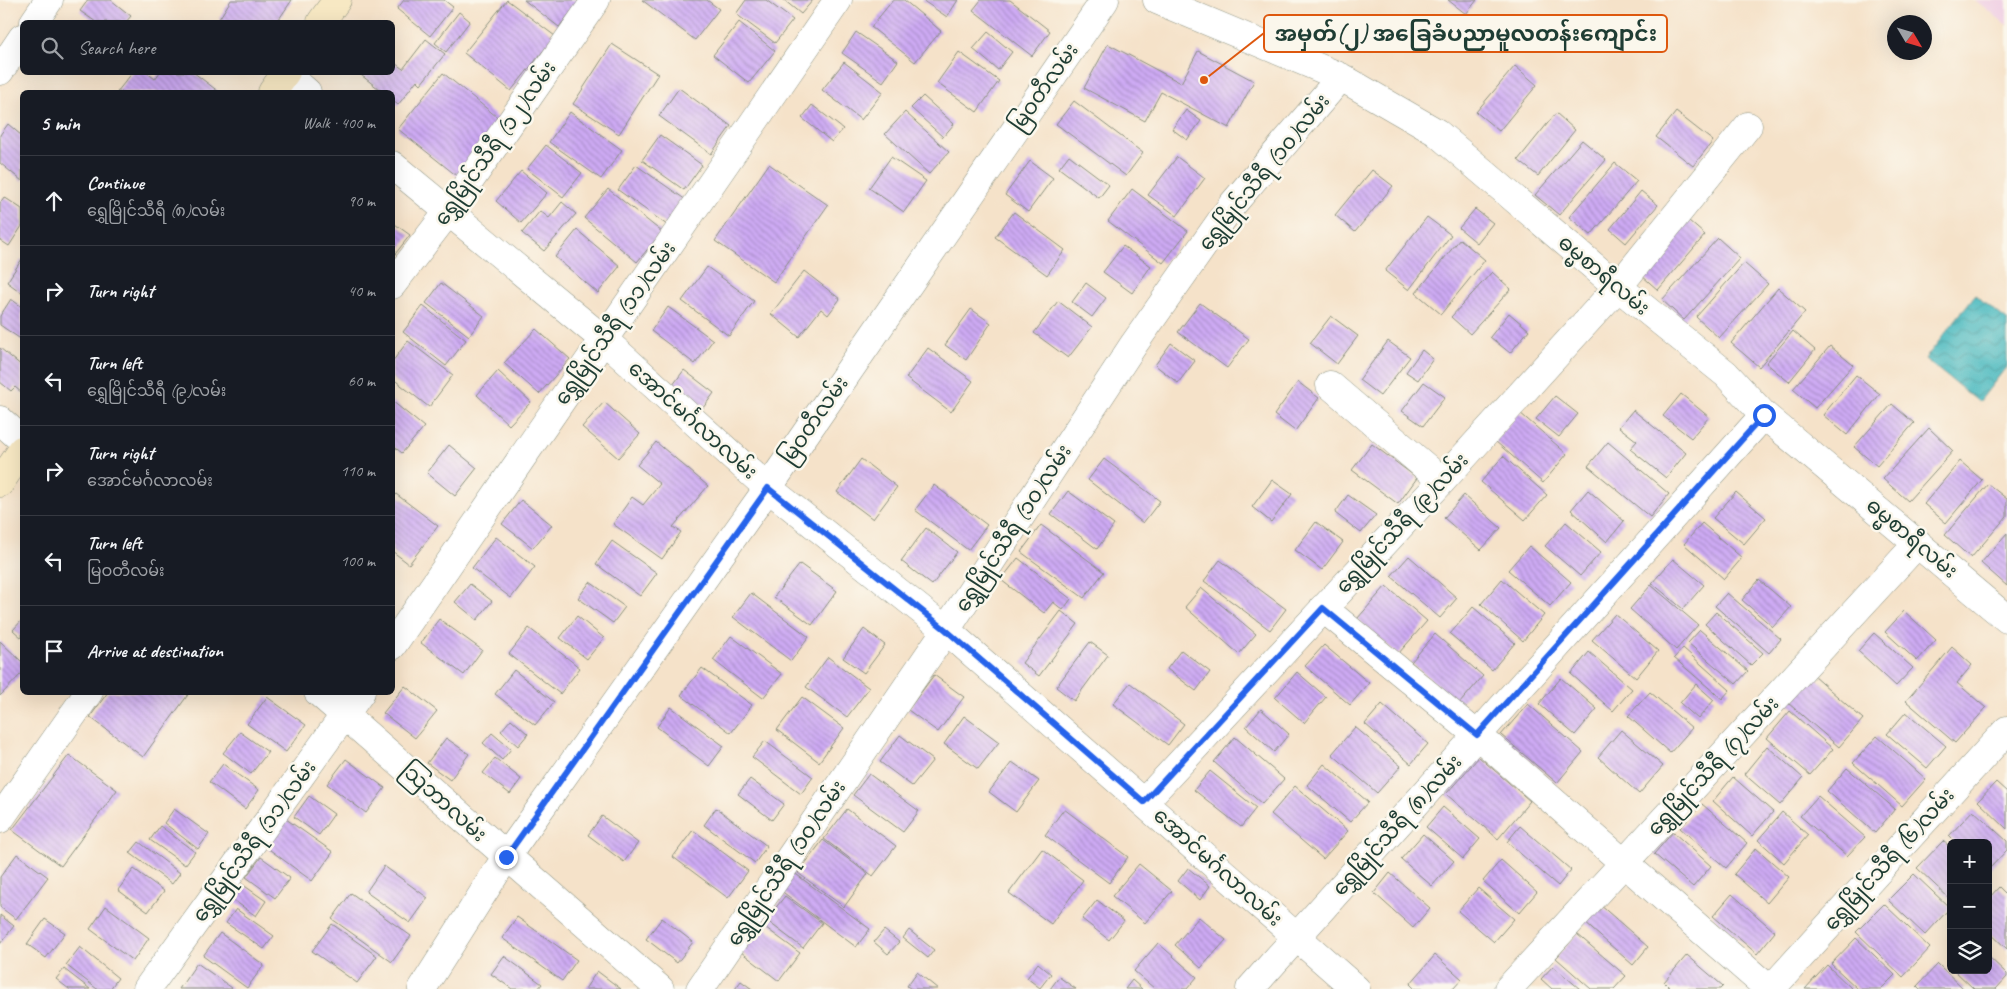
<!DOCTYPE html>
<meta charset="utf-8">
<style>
:root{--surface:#171b24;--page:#20242c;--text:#f1f3f6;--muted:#9ea1a6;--line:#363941}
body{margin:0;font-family:Caveat,"Noto Sans Myanmar",sans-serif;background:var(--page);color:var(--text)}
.controls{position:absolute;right:15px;bottom:15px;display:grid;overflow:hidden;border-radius:8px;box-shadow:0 5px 20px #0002}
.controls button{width:45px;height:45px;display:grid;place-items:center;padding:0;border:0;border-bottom:1px solid var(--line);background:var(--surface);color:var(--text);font:25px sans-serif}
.compass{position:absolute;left:1887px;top:15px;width:45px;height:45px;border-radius:50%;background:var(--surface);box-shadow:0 5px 20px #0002;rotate:128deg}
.stop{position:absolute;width:15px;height:15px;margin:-11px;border:4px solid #2563eb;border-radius:50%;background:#fff}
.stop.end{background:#2563eb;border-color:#fff;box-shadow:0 1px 5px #0008}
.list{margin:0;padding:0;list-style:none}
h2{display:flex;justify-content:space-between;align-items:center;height:65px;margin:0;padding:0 20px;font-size:21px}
h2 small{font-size:16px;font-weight:400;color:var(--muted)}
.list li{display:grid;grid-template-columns:32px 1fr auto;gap:15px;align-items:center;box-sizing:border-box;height:90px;padding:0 20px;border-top:1px solid var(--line)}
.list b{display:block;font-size:19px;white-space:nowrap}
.list p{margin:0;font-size:16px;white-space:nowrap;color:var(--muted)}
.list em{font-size:16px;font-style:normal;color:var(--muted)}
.icon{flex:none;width:28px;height:28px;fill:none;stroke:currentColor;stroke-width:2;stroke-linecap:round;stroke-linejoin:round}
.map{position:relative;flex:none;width:2007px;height:989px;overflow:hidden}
.search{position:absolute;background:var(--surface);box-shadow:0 5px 20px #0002;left:20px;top:20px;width:375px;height:55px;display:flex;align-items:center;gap:12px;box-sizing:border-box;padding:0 18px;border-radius:8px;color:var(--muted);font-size:19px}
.panel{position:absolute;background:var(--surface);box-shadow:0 5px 20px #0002;left:20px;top:90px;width:375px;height:605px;border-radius:8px}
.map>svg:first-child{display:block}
.built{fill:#f0d0e4}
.water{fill:url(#water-waves);stroke:#347b7a}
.building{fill:url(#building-back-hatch)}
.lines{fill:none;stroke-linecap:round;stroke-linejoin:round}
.street-casing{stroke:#8a907e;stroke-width:29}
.secondary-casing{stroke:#8a907e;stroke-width:29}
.street{stroke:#fff;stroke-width:28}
.secondary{stroke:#f7e8c3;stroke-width:28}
.route{stroke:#2563eb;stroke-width:6}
.labels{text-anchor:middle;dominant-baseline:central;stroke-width:5;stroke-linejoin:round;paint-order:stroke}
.street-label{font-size:21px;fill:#1f3d34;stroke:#fbf7ec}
.leader{fill:none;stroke:#de580e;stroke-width:2}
.callout-dot{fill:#de580e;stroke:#fbf7ec;stroke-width:2}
.callout{fill:#fbf7ec;stroke:#de580e;stroke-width:2}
.callout-label{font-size:22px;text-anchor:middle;font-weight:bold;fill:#1f3d34}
</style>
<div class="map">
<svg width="2007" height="989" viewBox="0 0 2007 989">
<defs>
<pattern id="water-waves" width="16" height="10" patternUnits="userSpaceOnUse" patternTransform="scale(1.25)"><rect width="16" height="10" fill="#4ab9bf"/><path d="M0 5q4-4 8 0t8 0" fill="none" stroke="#3d989c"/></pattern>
<pattern id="building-back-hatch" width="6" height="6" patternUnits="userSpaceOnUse" patternTransform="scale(1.25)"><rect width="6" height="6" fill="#ceaaf4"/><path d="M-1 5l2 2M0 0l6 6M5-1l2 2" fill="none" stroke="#a78cc6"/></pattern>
</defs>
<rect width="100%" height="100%" fill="#fbf7ec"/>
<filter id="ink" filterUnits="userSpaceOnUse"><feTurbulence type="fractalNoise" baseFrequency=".02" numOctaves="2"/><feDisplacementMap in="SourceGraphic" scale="10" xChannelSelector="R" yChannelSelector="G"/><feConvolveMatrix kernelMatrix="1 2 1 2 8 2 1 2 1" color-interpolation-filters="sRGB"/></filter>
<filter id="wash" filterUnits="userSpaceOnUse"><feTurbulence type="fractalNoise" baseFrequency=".0096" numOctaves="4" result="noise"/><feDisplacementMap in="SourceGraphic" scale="20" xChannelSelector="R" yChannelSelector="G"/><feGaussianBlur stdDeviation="1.12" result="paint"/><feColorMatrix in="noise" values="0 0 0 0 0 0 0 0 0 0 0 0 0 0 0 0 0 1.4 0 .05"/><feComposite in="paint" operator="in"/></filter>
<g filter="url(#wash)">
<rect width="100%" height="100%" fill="#f5e2c9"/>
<path class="built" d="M1975,0h32v25z"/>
<path class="water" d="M1975,295l32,25v46l-28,36 -54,-43z"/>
<g id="blocks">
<path class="building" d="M88,0h23l20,16 -5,6h-30l-16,-11z
M231,0h61l-15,22h-53l-5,-3z
M404,0h40l9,7 -23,29 -33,-27z
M507,0l48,36 -44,55 -47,-38z
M524,0h56l-21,27z
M642,0h65l12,9 -24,31z
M746,0h20l27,20 -18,23 -39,-29z
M784,0h29l-12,14z
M893,0h11l37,31 -26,31 -44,-35z
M922,0h36l-11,17z
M981,0h29l40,31 -18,25 -59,-46z
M1448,0h29l-11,14z
M459,12l11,9 -24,31 -11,-9z
M739,22l36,29 -26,32 -36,-28z
M856,32l42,29 -15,21 -41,-29z
M988,32l24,20 -14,18 -25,-21z
M426,39l19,15 -24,30 -4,-4 -19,25 -6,-5v-8h-9l-26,-20h35v-11l11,8z
M612,44l46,30 -39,60 -46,-30z
M1108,44l73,39 17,-32 56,30 -25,47 -68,-36 -16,29 -61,-33z
M959,52l40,29 -22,31 -40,-29z
M844,62l39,30 -22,28 -39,-30z
M1515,66l22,19 -38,46 -23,-19z
M133,72h13l9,7 5,-7h33l26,20h-102z
M443,73l59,48 -45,55 -59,-47z
M679,88l52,38 -20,28 -52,-38z
M923,96l31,28 -11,13 -32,-29z
M1074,101l69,52 -17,23 -70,-52z
M812,105l31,24 -11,13 -30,-24z
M1186,110l15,11 -14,19 -15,-11z
M570,112l52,38 -21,29 -52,-37z
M905,112l44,40 -20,22 -44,-40z
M1676,112l37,29 -20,25 -37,-29z
M1556,113l19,17 -37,46 -20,-16z
M8,124l14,12v45l-22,-18v-28z
M660,135l42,30 -18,25 -42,-30z
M1582,140l24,20 -47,55 -24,-20z
M546,145l36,28 -19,24 -36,-28z
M1069,155l40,30 -10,13 -40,-30z
M891,157l35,24 -22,31 -35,-24z
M1177,157l28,21 -28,38 -29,-21z
M1030,161l23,17 -25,34 -23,-17z
M1615,163l22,18 -46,54 -22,-18z
M769,164l59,41 -54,77 -59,-41z
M636,165l50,35 -19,25 -49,-35z
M1372,170l21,16 -38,46 -20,-17z
M521,171l26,22 -26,30 -25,-22z
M608,189l54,43 -25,30 -53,-44z
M1132,189l56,42 -25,32 -55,-42z
M1641,191l17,14 -32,38 -16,-14z
M4,197l18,12v17l-13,20 -9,-6v-37z
M562,202l14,12 -32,37 -22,-18 18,-22 9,7z
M1475,209l18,14 -16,20 -18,-15z
M1014,212l51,38 -18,25 -52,-38z
M1427,217l24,18 -42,55 -24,-19z
M1688,220l17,15 -47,55 -17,-15z
M392,222l18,13 -18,23z
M577,230l43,36 -22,27 -43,-36z
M1718,238l22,20 -56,62 -22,-20z
M1460,239l25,21 -44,54 -25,-21z
M1123,246l28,20 -19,27 -29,-21z
M22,259v34l-15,-11z
M1744,263l24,21 -49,54 -23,-21z
M707,267l47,34 -25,35 -47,-35z
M804,271l36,28 -12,16 -7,-6 -22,28 -28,-23z
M1492,272l19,17 -41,45 -19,-17z
M441,283l43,33 -15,20 -43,-33z
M1086,283l20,15 -14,19 -20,-15z
M1778,288l27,24 -46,55 -28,-24z
M11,299l11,8v33l-22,-15v-9z
M1058,301l34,26 -24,31 -34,-25z
M1200,303l49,36 -22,29 -49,-36z
M423,306l43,34 -20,26 -43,-34z
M668,307l45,33 -18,24 -44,-33z
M971,309l20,14 -25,37 -21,-15z
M1509,313l20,17 -19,23 -20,-16z
M1331,316l27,20 -21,28 -27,-21z
M536,329l34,30 -31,35 -35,-31z
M1793,331l22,19 -26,32 -23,-19z
M408,341l45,34 -24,32 -37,-29v-16z
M1388,341l22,16 -30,39 -21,-16z
M1171,343l24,18 -17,22 -23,-18z
M1830,346l23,19 -38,43 -22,-19z
M0,348l22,18v27l-7,-6 -4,4 -11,-9z
M928,348l45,33 -22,31 -45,-34z
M1422,350l11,9 -15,21 -12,-8z
M684,370l30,23 -14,19 -30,-23z
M498,371l33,31 -22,23 -32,-30z
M1856,375l24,19 -33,41 -24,-20z
M1298,382l21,16 -24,33 -21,-16z
M1424,382l21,15 -22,29 -21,-15z
M1681,394l28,23 -18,21 -28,-22z
M1555,396l23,18 -19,23 -23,-18z
M392,401l32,26 -22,26 -10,-8z
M604,402l36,32 -22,24 -36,-31z
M1892,404l22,19 -37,43 -23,-19z
M1633,410l53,43 -20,25 -36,-29 7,-8 -18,-14z
M1519,412l48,42 -24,29 -48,-42z
M1929,428l24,23 -45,50 -25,-22z
M656,442l52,44 -35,41 8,5 -19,27 -49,-35 19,-27 11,8 17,-21 -23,-19z
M1608,442l61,52 -19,23 -62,-51z
M1372,444l45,34 -19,26 -46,-34z
M449,445l28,23 -22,28 -28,-23z
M1503,456l44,39 -22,25 -44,-38z
M861,459l36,28 -24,32 -36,-27z
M1104,459l56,42 -17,22 -55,-43z
M1960,461l22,19 -36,43 -22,-19z
M1272,480l20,14 -21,28 -19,-15z
M1988,484l19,15v17l-36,42 -26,-23z
M934,485l53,40 -19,25 -53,-40z
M1588,490l36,31 -17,21 -36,-32z
M1068,491l46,34 -17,24 -46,-35z
M1736,492l30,26 -22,26 -31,-26z
M396,494l42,32 -29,38 -17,-13v-52z
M1348,495l28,20 -15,18 -26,-20z
M1464,495l37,33 -20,22 -37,-32z
M521,500l31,25 -19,23 -31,-24z
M1316,522l27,20 -21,28 -27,-20z
M1566,522l35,30 -21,24 -35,-30z
M1702,523l40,35 -18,21 -40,-35z
M1041,525l63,47 -20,26 -63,-46z
M926,528l31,24 -25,33 -31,-24z
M2007,533v53l-26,-23z
M496,537l39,30 -24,31 -39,-30z
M612,541l45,32 -17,23 -44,-32z
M1529,546l42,36 -21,24 -42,-36z
M1409,556l48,42 -17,20 -49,-42z
M1018,558l53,41 -8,11 -10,-8 -9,11 -43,-33z
M1673,559l31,26 -21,24 -31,-26z
M1220,560l66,49 -16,21 -66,-49z
M800,564l37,27 -25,34 -38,-28z
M1502,579l42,36 -21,26 -42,-37z
M1759,580l32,27 -18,20 -31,-27z
M590,582l35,25 -12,16 -35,-25z
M470,584l22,17 -15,19 -22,-18z
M1651,585l47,40 -22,25 -46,-41z
M1386,586l41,35 -29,33 -41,-35z
M1201,588l55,46 -17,20 -54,-47z
M751,593l58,44 -18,24 -58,-44z
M1727,593l54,46 -12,14 -54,-47z
M1473,607l42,36 -23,27 -42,-36z
M1061,611l17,13 -39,52 -17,-13z
M1904,611l32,29 -19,21 -32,-29z
M1716,612l47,41 -12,12 -46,-41z
M1615,614l43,37 -22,27 -44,-38z
M577,616l27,22 -17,21 -27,-21z
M439,619l43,31 -18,25 -43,-32z
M22,620v18l-9,-8z
M529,628l51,40 -20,26 -51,-40z
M864,629l21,16 -21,28 -21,-15z
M1700,630l48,41 -12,13 -48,-41z
M1874,633l39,35 -17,18 -38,-35z
M1435,634l48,42 -24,28 -48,-42z
M731,636l51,38 -19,24 -50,-38z
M0,641l22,21v11l-22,23z
M1090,642l18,13 -34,46 -18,-14z
M1324,645l45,38 -19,22 -45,-39z
M1952,647l20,18 -15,18 29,25 -31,35 -49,-42z
M1683,648l47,42 -8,9 -48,-41z
M1181,650l29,22 -14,19 -29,-22z
M1589,652l43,37 -19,22 -42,-37z
M828,657l41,31 -22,29 -41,-30z
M702,668l50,37 -21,28 -50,-38z
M514,670l40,32 -19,23 -40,-31z
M1297,672l29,25 -22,26 -29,-25z
M934,675l30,22 -26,35 -30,-22z
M1813,675l50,44 -24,28 -51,-44z
M1561,678l36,31 -22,26 -36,-31z
M1130,683l54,41 -16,21 -55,-41z
M1696,684l18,16 -16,19 -18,-16z
M405,686l32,25 -22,27 -32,-25z
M108,692h82l-47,65 -53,-40z
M1650,692l42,36 -22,25 -42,-37z
M267,697l39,28 -20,27 -39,-28z
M802,697l42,31 -25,34 -42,-32z
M1382,704l46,40 -17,20 -46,-40z
M1528,704l55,48 -26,31 -56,-48z
M671,707l53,39 -15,20 -52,-39z
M1261,709l28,25 -15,18 -28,-25z
M1790,711l43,38 -23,26 -43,-37z
M1906,712l40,34 -19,22 -40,-34z
M964,716l35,26 -21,27 -34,-25z
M511,719l17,15 -10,12 -17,-15z
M1355,727l46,39 -24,27 -45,-39z
M1621,730l42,36 -24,28 -41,-37z
M240,732l28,20 -17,22 -28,-21z
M492,733l19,16 -9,11 -19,-17z
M900,735l33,25 -21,26 -32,-24z
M1877,736l49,43 -24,27 -49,-43z
M1235,737l49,42 -22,25 -48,-42z
M446,738l23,16 -19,26 -23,-17z
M765,741l48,36 -12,17 -49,-37z
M1767,746l36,32 -23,27 -36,-31z
M69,755l48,35 -56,76 -49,-36z
M1479,757l51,44 -32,38 -52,-45z
M495,758l26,21 -11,15 -27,-21z
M346,759l39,29 -19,25 -39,-29z
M1012,762l27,19 -23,31 -27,-20z
M223,764l36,26 -14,19 -36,-27z
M1324,764l44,38 -18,20 -43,-37z
M1847,768l48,41 -20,24 -48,-42z
M1210,771l46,37 -15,19 -47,-37z
M869,774l50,37 -16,21 -50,-37z
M1733,777l40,35 -21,24 -39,-35z
M750,779l34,25 -12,16 -34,-26z
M1996,782l11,10v37l-29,-28z
M1295,786l53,45 -25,28 -52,-45z
M309,796l25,18 -15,21 -25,-18z
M1818,796l47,41 -18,19 -47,-40z
M1702,804l45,39 -21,25 -46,-40z
M1443,807l37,32 -17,20 -37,-32z
M716,808l51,38 -12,17 -51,-38z
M174,809l35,25 -11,15 -34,-26z
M847,809l49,37 -23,30 -49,-37z
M1064,809l64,48 -19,26 -64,-48z
M1973,810l34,31v9l-19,20v-27h-32l-7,-7z
M1782,812l26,23 -24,28 -26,-23z
M602,816l36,27 -14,19 -36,-27z
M286,819l47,33 -21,29 -46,-34z
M160,826l35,26 -10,13 -35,-25z
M1520,826l51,44 -13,16 -51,-44z
M693,830l55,41 -20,27 -55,-41z
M1673,832l38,34 -18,21 -39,-33z
M1423,834l31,27 -22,25 -31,-27z
M823,840l45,34 -24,33 -46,-34z
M1943,841l8,7v52l-34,-32z
M139,842l41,31 -8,11 -42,-31z
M1756,848l33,29 -22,26 -33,-29z
M1042,849l41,31 -32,44 -42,-31z
M17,854l31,23 -32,42 -16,-12v-30z
M261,857l29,21 -15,20 -29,-21z
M1501,860l36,32 -18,21 -36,-32z
M1139,864l33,27 -27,32 -33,-27z
M384,866l44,32 -18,25 -44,-31z
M1188,868l22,18 -10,14 -22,-19z
M134,869l30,22 -16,21 -30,-22z
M793,872l77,57 -14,18 -76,-57z
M1390,873l40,35 -17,20 -39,-35z
M1914,874l36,34 -25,27 -37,-35z
M239,882l27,19 -10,15 -27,-19z
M1999,887l8,8v54l-19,-18v-32z
M1478,888l36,31 -20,23 -36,-31z
M351,893l60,43 -19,26 -60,-43z
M1732,894l43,38 -18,22 -44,-38z
M785,896l37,27 -19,25 -37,-28z
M1097,900l27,21 -15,19 -27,-21z
M1599,904l49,43 -15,18 -49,-43z
M1884,904l46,44 -27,29 -47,-45z
M106,906l43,32 -16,23 -43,-32z
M236,909l38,27 -10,13 -38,-26z
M0,915l14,11 -14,18z
M517,917l60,43 -15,21 -60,-43z
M1199,917l27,23 -25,28 -26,-23z
M662,918l31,24 -16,21 -31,-24z
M45,919l20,14 -19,25 -19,-14z
M332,924l45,32 -20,27 -45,-32z
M762,925l38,28 -21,28 -38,-29z
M884,930l15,12 -11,12 -14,-12z
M909,930l25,20 -6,8 -25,-20z
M220,933l44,32 -17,23 -44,-32z
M1577,934l49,42 -12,13h-23l-35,-31z
M1856,938l39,37 -14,14h-23l-27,-25z
M1158,943l39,34 -10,12h-32l-21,-18z
M80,947l38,31 -8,11h-13l-31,-24z
M1435,955l27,24 -9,10h-38l-5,-5z
M1687,955l36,31 -3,3h-49l-7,-7z
M504,956l38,28 -4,5h-26l-21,-15z
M1988,956l19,18v3l-11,12h-22l-20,-19h34z
M197,963l35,25 -1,1h-52z
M1038,963l13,11 -11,14 -13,-10z
M1938,964l26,25h-44l-3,-3z
M1827,965l25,24h-47z
M1553,966l27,23h-28l-11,-10z
M64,969l26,20h-21l-13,-10z
M597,971l24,18h-36z
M917,972l21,17h-27l-4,-3z
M1059,977l17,12h-26z
M1132,980l10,9h-17z
M741,981l11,8h-17z"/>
</g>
</g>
<g filter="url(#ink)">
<use href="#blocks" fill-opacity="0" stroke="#8a907e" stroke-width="1"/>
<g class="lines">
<defs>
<path id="street" d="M1157,0l184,77 95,55 182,155 108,87 38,41 243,204
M34,22l15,-22
M0,71l22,-33
M285,73l22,19
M392,165l211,174 165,149 178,142 410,359
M392,285l56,-73 148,-212
M1330,385l112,96
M0,420l22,20
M1323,608l154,127 292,254
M392,646l446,-646
M318,692l342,297
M1144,802l298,-321 176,-194 130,-161
M0,819l89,-127
M147,989l214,-297
M422,989l84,-132 262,-369 337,-488
M700,989l246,-359 188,-286 98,-139 109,-128
M1250,989l514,-574
M1508,989l410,-446
M1771,989l236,-259"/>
<path id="secondary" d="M321,22l16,-22
M272,92l14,-20
M0,483l22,-33"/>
</defs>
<use href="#street" class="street-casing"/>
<use href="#secondary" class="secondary-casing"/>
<use href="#street" class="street"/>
<use href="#secondary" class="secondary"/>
</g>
</g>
<g class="lines" filter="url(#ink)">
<path class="route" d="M506,857l262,-369 178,142 198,172 179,-194 154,127 287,-320"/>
</g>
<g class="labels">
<g class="street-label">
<text transform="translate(1044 87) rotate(-55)">မြဝတီလမ်း</text>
<text transform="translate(495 143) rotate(-55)">ရွှေမြိုင်သီရီ (၁၂)လမ်း</text>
<text transform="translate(1264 172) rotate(-51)">ရွှေမြိုင်သီရီ (၁၀)လမ်း</text>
<text transform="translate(1604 275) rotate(40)">ဓမ္မစာရီလမ်း</text>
<text transform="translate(615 323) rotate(-55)">ရွှေမြိုင်သီရီ (၁၁)လမ်း</text>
<text transform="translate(693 420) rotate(42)">အောင်မင်္ဂလာလမ်း</text>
<text transform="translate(814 420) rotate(-55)">မြဝတီလမ်း</text>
<text transform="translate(1402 523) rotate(-47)">ရွှေမြိုင်သီရီ (၉)လမ်း</text>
<text transform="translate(1013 528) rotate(-57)">ရွှေမြိုင်သီရီ (၁၀)လမ်း</text>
<text transform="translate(1912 538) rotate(40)">ဓမ္မစာရီလမ်း</text>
<text transform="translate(1713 766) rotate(-47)">ရွှေမြိုင်သီရီ (၇)လမ်း</text>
<text transform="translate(444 802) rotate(42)">သြဘာလမ်း</text>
<text transform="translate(1397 825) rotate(-48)">ရွှေမြိုင်သီရီ (၈)လမ်း</text>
<text transform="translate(254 841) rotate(-54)">ရွှေမြိုင်သီရီ (၁၁)လမ်း</text>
<text transform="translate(1889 859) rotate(-48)">ရွှေမြိုင်သီရီ (၆)လမ်း</text>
<text transform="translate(786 863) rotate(-56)">ရွှေမြိုင်သီရီ (၁၀)လမ်း</text>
<text transform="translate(1218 867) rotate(42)">အောင်မင်္ဂလာလမ်း</text>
</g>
</g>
<path class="leader" d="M1204 80L1264 33"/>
<circle class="callout-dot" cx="1204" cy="80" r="5"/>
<rect class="callout" x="1264" y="15" width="403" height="37" rx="5"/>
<g class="callout-label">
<text x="1466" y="41">အမှတ်(၂) အခြေခံပညာမူလတန်းကျောင်း</text>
</g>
</svg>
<div class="controls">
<button>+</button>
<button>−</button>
<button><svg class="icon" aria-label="layers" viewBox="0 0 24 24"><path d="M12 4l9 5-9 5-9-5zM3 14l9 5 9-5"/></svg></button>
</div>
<svg class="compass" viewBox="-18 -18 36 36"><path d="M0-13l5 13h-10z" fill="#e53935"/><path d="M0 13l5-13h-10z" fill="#9ea1a6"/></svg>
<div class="stop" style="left:1764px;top:415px"></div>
<div class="stop end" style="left:506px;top:857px"></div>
<div class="search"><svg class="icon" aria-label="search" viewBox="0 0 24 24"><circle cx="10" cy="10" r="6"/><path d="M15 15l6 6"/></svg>Search here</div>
<section class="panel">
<h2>5 min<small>Walk · 400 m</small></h2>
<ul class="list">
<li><svg class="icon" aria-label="ahead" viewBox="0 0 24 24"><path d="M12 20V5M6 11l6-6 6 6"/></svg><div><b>Continue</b><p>ရွှေမြိုင်သီရီ (၈)လမ်း</p></div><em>90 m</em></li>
<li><svg class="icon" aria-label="right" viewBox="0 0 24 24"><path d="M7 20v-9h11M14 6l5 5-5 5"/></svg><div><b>Turn right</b></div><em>40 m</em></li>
<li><svg class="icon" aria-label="left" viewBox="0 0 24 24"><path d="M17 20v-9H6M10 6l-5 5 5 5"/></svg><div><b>Turn left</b><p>ရွှေမြိုင်သီရီ (၉)လမ်း</p></div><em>60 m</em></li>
<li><svg class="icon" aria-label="right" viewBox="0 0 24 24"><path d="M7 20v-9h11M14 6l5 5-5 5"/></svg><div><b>Turn right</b><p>အောင်မင်္ဂလာလမ်း</p></div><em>110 m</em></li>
<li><svg class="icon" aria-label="left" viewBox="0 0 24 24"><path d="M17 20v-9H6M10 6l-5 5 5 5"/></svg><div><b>Turn left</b><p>မြဝတီလမ်း</p></div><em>100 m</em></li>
<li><svg class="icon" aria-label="arrive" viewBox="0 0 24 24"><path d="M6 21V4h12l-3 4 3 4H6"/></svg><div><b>Arrive at destination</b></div></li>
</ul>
</section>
</div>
